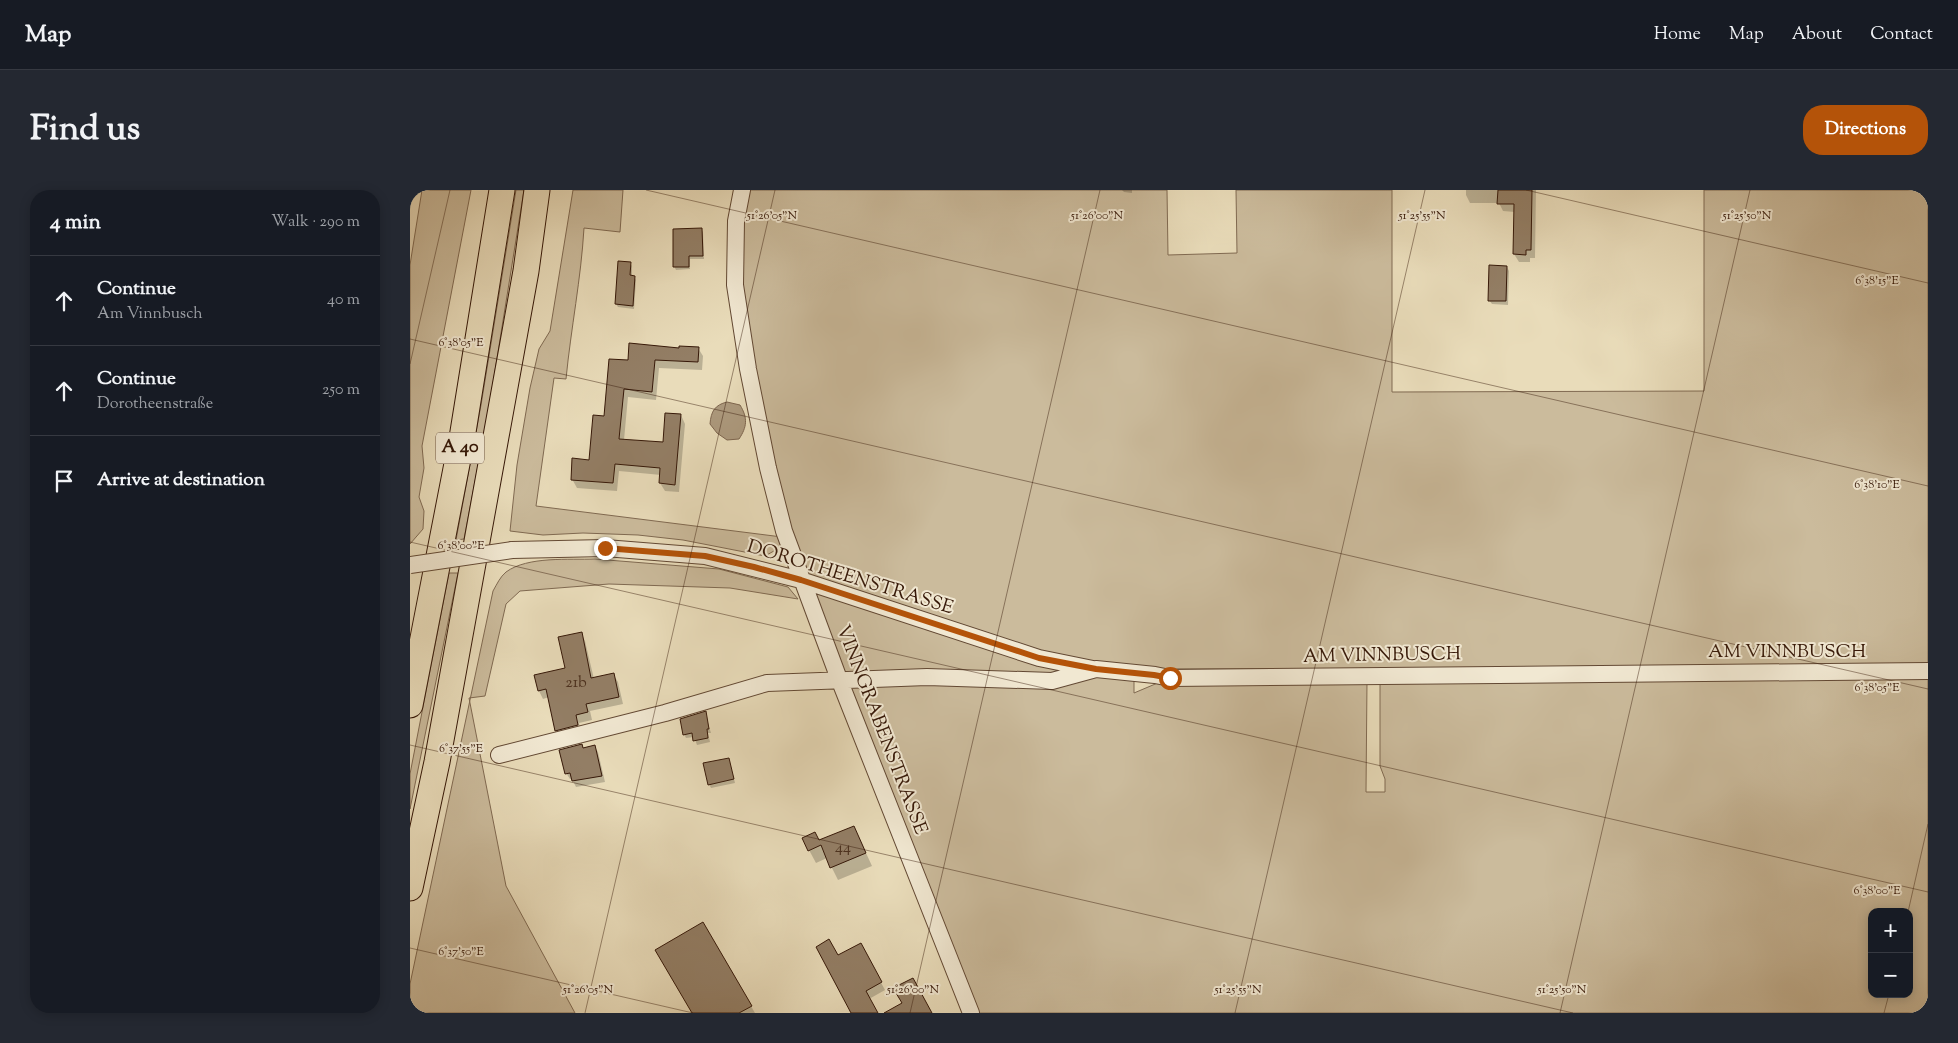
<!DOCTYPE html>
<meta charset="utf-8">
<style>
:root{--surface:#171b24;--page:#242831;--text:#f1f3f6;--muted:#9ea1a6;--line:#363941;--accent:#b45309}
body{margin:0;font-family:"Sorts Mill Goudy",serif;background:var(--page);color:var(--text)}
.controls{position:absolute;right:15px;bottom:15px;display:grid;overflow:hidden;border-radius:10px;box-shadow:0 2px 12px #0003}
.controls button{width:45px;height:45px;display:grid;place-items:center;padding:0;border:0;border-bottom:1px solid var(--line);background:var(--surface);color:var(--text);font:25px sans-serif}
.stop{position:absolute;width:15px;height:15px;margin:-11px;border:4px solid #b45309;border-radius:50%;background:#fff}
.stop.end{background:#b45309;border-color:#fff;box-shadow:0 1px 5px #0008}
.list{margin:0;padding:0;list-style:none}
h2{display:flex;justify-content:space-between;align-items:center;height:65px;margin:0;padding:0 20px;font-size:21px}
h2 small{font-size:16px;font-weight:400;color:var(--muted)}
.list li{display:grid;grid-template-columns:32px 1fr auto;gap:15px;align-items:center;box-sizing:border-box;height:90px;padding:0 20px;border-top:1px solid var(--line)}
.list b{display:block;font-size:19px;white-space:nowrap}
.list p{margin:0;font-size:16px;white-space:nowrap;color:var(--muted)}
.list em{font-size:16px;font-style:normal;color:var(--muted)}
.icon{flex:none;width:28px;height:28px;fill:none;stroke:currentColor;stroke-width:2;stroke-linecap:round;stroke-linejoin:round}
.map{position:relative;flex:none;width:1518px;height:823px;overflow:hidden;border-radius:20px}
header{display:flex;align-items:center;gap:30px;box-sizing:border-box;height:70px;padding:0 25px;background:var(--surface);border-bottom:1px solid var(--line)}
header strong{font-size:24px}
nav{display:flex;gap:28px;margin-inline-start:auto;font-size:18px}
.intro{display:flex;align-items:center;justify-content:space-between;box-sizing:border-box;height:120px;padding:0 30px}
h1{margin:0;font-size:35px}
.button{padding:12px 22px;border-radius:20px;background:var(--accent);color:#fff;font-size:18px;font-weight:700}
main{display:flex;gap:30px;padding:0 30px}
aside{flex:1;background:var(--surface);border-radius:20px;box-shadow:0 2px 12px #0003}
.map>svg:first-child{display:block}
.green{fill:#cbbb9c;stroke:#806a52;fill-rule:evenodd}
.water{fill:#ac997d;stroke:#7d654e}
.shadow{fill:#0003}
.building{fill:#937e65;stroke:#361808}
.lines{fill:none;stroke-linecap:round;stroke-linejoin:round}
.minor-casing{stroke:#634934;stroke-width:18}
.highway-casing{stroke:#361808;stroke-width:27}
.minor{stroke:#f1e8d2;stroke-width:16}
.highway{stroke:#e9dcba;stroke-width:25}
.minor-bridge-casing{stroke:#634934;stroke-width:18;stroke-linecap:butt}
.minor-bridge{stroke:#f1e8d2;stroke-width:16}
.route{stroke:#b45309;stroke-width:6}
.ticks{fill:none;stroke:#361808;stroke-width:1;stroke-opacity:0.45}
.labels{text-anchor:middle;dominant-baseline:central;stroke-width:4;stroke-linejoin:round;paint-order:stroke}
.number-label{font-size:16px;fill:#4d321f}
.shield{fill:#f1e8d2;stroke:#6e5645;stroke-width:1}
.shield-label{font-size:18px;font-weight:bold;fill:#361808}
.street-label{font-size:19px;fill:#361808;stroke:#f1e8d2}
.ticks-label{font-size:12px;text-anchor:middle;fill:#361808;stroke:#f1e8d2;stroke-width:4;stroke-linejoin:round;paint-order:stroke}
</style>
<header>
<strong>Map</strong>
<nav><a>Home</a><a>Map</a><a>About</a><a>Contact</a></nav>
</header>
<div class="intro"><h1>Find us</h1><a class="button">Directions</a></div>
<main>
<aside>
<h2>4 min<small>Walk · 290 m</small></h2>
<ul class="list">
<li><svg class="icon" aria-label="ahead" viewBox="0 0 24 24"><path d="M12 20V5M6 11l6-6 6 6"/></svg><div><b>Continue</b><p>Am Vinnbusch</p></div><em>40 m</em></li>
<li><svg class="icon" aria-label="ahead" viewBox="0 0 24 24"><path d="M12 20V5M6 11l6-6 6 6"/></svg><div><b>Continue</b><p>Dorotheenstraße</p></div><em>250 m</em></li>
<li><svg class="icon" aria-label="arrive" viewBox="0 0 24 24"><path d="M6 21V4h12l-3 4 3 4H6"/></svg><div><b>Arrive at destination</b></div></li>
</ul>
</aside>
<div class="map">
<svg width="1518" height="823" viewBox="0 0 1518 823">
<rect width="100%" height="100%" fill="#e9dcba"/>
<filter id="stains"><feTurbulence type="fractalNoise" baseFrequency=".004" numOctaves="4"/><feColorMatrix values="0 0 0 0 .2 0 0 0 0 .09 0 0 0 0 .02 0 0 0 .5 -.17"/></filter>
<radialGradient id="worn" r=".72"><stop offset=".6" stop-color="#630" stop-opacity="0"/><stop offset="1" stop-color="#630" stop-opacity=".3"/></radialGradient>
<path class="green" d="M12,0h49l-49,256 2,22 -5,29 5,14 -1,18 -13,15v-279z
M106,0h8l-35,218 -25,131 -8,1 25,-135z
M163,0h50l-3,42 -36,-4c-3,51 -13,100 -18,151l-12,-1 -18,128 246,31 -1,10 -16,9 -82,-16 -45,-5 -55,-2 -40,2 -33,-4 7,-66 13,-77 9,-39 11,-18z
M338,0h419l1,65 69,-2 -1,-63h156v202l312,-1v-201h224v823h-951l-82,-201 -81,-212 -2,-10h6l182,61 74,18 60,10v14l26,-11 207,-1 -1,111h19v-13l-5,-13v-85l194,-3v-10l-439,1 -96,-15 -224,-74c-16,-10 -18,-27 -23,-43l-44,-191 -9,-60 2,-64zM1462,722h37v82h-37z
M185,369l124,10 69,18 10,12 -68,-11 -121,-4 -89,7 -14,13 -21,92 -16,2 37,188 69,127h-165v-29l83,-393c4,-7 7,-14 13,-19 22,-16 63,-12 89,-13z
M39,383h9l-48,236v-35z"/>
<path class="water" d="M317,212l13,3c8,13 7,22 -1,34l-12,1 -10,-7 -7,-9c1,-13 5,-19 17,-22z"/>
<path class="shadow" d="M712,0h10v3l-8,-1z
M1056,0h70l-1,68h-5v4h-11l-5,-8 1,-42 -12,-1 -4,-8h-29l-4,-8z
M291,39l2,3 1,27h-14v10l-14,1 -2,-4z
M220,73l2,3v11h2l2,3 -2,29 -16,-2 -2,-3z
M1097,77l2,4 -1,34 -16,-1 -3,-4z
M288,158l5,8 -1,14 -43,-2 -3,32 -28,-3 -4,43 40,4 17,-29 4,9 -6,68 -14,-1 -5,-8 1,-8 -42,-4 -2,20 -40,-3 -5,-9 18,-18 15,-43 24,-56 51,-13z
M171,443l4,8 9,38 19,-5 5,8 5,22 -33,7 2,9 -13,3 2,10 -21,5 -4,-8 -7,-33 -6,2 -4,-8 27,-22z
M295,523l6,20h-3l2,9 -13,3 -3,-8 -8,1 -2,-4z
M184,556l4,6 7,30 -29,5 -4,-8h-2l-4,-6 17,-24z
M319,569l6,24 -24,5 -2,-4z
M444,637l18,39 -34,14 -11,-22 -11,5 -7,-13 11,-9z
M293,734l52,89h-62z
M450,754l25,46 -16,9 7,14h-24l-14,-56z"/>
<path class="building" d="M1088,0h34l-1,60h-5v5l-13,-1 1,-50h-17z
M292,38l1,28h-14v11h-16v-38z
M208,71l13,1 -1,13 5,1 -2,30 -18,-2z
M1079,75l18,1 -1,35h-18z
M219,153l50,5v-2l20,1 -1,15 -43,-2 -3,32 -28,-3 -5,50 44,3 2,-29 16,1 -6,71 -16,-2 1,-15 -45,-4 -2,19 -42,-3 1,-22 17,2 4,-45 11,1 5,-57 19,1z
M172,442l9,46 23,-5 5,24 -33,7 2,8 -12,3 2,10 -23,6 -9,-42 -8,2 -4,-16 31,-7 -7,-31z
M296,521l3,18h-2l1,9 -15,3 -1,-8 -9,2 -3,-16z
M172,554l1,4 12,-3 7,31 -30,5 -2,-8 -5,1 -6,-24z
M319,568l5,21 -26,6 -5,-22z
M444,636l12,27 -36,15 -9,-23 -13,6 -6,-13 13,-6 4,8z
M293,732l49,84 -13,7h-47l-37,-63z
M419,749l9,16 23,-12 21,39 -16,9 12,22h-27l-35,-66z
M503,788l19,35h-48l18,-10 -9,-15z"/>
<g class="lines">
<defs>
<path id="minor" d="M332,0l-6,31 -1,64 13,84 20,99 16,63 55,148 132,334
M102,360l93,-2 100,8 96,24 238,78 54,11
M89,565l166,-42 102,-30 160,-6 125,4 44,-12 59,6 15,3 758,-7"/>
<path id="highway" d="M0,515l52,-267 40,-248
M0,698l27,-126 89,-491 11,-81"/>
</defs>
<use href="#minor" class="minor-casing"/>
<use href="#highway" class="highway-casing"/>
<use href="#minor" class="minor"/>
<use href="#highway" class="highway"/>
<defs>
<path id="minor-bridge" d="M0,375l102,-15"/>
</defs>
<use href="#minor-bridge" class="minor-bridge-casing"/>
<use href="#minor-bridge" class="minor-bridge"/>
</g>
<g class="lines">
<path class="route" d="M195,358l100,8 49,11 47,13 238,78 57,11 58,6 16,3"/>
</g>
<path class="ticks" d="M236,0l1282,296M1116,0l402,93M0,149l1518,350M0,174l40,-174M0,352l1518,350M0,555l1163,268M1498,722l20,-88M0,758l283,65M175,823l190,-823M500,823l190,-823M825,823l190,-823M1150,823l190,-823M1474,823l5,-19"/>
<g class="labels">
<g class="number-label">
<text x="166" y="493">21b</text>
<text x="433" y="658">44</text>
</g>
<rect class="shield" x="26" y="242.5" width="48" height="31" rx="4"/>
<g class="shield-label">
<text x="50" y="258">A 40</text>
</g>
<g class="street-label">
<text transform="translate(440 388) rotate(17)">DOROTHEENSTRASSE</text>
<text x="1377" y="462">AM VINNBUSCH</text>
<text transform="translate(972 466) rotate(-1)">AM VINNBUSCH</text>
<text transform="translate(471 540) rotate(69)">VINNGRABENSTRASSE</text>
</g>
</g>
<g class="ticks-label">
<text x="362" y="29">51°26'05"N</text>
<text x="687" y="29">51°26'00"N</text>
<text x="1012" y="29">51°25'55"N</text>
<text x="1337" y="29">51°25'50"N</text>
<text x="1467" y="94">6°38'15"E</text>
<text x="51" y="156">6°38'05"E</text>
<text x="1467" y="298">6°38'10"E</text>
<text x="51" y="359">6°38'00"E</text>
<text x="1467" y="501">6°38'05"E</text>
<text x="51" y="562">6°37'55"E</text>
<text x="1467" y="704">6°38'00"E</text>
<text x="51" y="765">6°37'50"E</text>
<text x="178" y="803">51°26'05"N</text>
<text x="503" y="803">51°26'00"N</text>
<text x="828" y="803">51°25'55"N</text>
<text x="1152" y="803">51°25'50"N</text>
</g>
<rect width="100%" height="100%" filter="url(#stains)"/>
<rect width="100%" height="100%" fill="url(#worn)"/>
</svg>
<div class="controls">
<button>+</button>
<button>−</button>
</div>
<div class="stop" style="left:760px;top:488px"></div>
<div class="stop end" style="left:195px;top:358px"></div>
</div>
</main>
